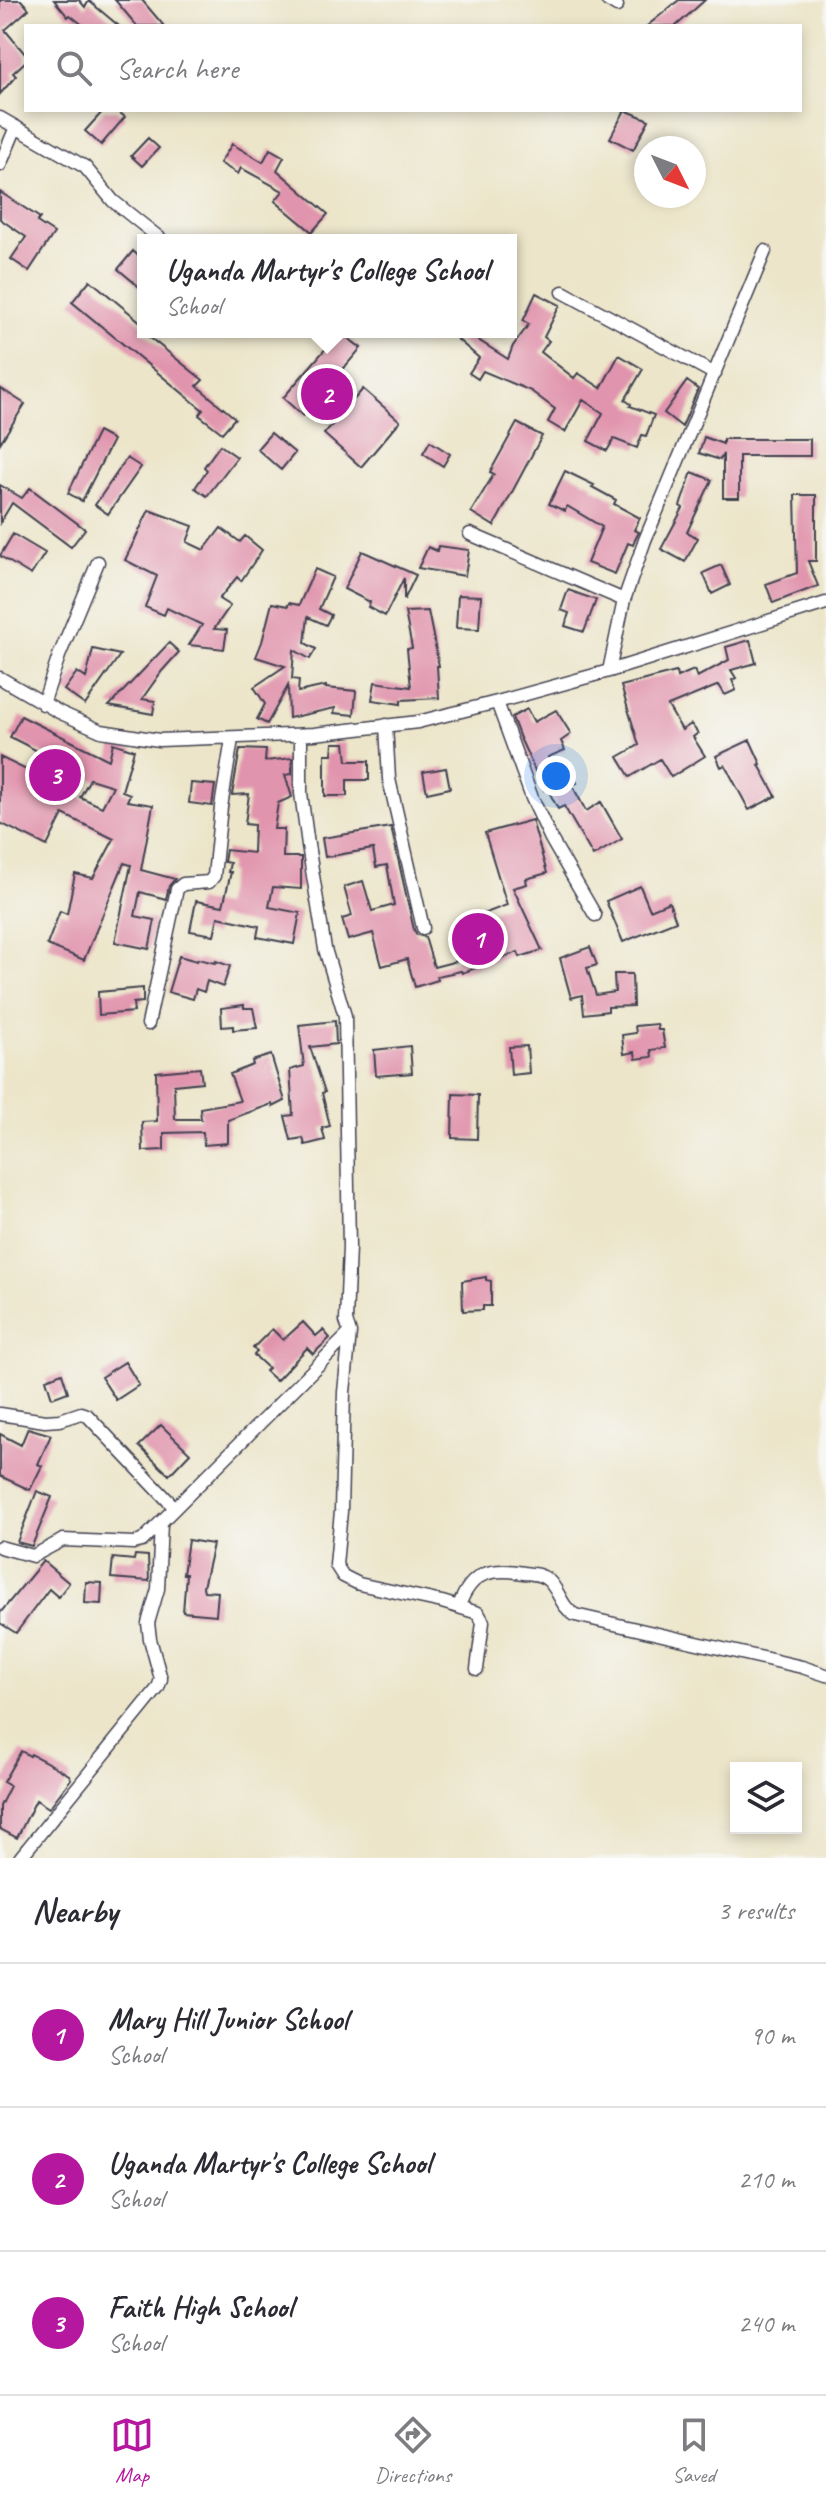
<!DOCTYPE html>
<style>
:root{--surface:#fff;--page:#f7f7f7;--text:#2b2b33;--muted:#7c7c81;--line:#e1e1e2;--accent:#b5179e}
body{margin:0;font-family:Caveat,sans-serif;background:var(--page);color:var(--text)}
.controls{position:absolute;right:24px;bottom:24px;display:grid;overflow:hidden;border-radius:0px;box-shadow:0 4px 12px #0003}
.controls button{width:72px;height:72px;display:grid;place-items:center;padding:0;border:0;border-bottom:2px solid var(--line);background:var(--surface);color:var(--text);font:40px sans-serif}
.compass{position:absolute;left:634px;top:136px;width:72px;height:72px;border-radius:50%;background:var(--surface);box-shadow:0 4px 12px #0003;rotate:132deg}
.you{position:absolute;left:556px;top:776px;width:28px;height:28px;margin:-20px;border:6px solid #fff;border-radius:50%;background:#1a73e8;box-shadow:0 0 0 12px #1a73e833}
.badge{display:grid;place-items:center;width:52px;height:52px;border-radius:50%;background:var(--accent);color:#fff;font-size:26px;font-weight:700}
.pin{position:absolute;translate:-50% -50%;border:4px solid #fff;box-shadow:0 2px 8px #0006}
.popup{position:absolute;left:137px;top:234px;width:380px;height:104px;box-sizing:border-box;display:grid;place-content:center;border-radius:0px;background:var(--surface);filter:drop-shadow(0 2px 6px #0005);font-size:26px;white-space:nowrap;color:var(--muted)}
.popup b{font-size:30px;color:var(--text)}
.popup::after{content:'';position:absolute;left:50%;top:100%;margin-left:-16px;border:16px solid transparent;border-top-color:var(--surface)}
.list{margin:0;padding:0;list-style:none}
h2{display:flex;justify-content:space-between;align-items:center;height:104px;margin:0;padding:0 32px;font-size:34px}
h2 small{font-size:26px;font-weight:400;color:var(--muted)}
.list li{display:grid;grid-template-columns:52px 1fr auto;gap:24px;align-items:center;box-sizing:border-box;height:144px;padding:0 32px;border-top:2px solid var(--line)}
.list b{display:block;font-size:30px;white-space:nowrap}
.list p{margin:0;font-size:26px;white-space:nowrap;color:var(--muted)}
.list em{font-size:26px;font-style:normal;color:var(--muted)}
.icon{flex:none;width:44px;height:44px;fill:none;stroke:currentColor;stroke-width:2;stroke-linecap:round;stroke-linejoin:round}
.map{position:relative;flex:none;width:826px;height:1858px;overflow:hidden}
.search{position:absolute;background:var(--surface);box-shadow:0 4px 12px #0003;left:24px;right:24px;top:24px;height:88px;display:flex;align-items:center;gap:20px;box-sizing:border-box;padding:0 28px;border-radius:0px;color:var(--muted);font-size:30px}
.sheet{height:536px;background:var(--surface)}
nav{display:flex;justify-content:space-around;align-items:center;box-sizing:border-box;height:112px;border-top:2px solid var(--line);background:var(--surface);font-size:22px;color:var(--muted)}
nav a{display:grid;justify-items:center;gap:4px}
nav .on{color:var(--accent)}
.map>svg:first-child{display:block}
.building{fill:#e194ad;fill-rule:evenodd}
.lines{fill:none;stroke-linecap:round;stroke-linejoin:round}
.minor-casing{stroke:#403f50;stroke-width:15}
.minor{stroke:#fff;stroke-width:12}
</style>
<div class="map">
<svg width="826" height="1858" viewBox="0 0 826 1858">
<rect width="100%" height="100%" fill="#f6f6f2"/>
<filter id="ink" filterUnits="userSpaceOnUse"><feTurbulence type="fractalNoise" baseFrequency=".0125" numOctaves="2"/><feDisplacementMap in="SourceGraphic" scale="16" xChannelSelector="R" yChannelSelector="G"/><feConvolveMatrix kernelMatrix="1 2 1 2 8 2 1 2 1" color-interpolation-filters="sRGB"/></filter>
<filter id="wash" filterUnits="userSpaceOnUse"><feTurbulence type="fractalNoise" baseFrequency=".006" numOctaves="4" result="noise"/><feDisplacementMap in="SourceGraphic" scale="32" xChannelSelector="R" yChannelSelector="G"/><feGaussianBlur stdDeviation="1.8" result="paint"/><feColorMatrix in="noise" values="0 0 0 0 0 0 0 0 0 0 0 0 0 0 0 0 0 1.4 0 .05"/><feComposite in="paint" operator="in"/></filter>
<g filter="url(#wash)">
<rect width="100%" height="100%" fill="#ece5c9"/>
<g id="blocks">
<path class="building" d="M0,0h21l8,9 -24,21 21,25v6l-13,12 3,3 -16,18z
M54,0h25l6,7 4,-6 30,25h-35l-14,-11 -2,2z
M115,0h27l22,26h-27z
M679,0h26l-29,26h-29z
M104,110h12l9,7 -24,28 -16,-14z
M625,110l24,10 -16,30 -23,-12z
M148,138l11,10 -17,18 -11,-10z
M232,144l31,18 7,-13 14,8 -7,13 51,44 -16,18 -37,-31 8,-10 -42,-23 -3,6 -18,-11z
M0,192l40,26 -3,4 17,11 -25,38 -18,-12 15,-22 -26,-18z
M133,251l10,9v30l-25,-21z
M90,280l53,44v8l60,48 -6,6 38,32 -13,15 -23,-18 4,-5 -131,-108z
M536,293l24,12 -16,32 5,4 -8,11 33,26 4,-5 23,15 18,-33 24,14 -18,31 6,4 -1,2 24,9 -8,21 -4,-1 -5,13 -23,-9 -7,12 -19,-10 15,-28 -20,-13 -18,32 -17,-10 7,-13 -24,-18 -48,-20 -5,8 -9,-6 10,-15 -30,-26h31l-5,6 33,21 5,-13 16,-22 -6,-3z
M340,332l21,16 -58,68 -20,-18z
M687,381l11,8 -16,38 -18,-14z
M0,388l25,16 -25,39z
M363,389l37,32 -39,46 -37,-33z
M517,423l25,13 -48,90 -23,-14 23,-38 -4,-2z
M98,432l15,8 -31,61 -14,-8z
M271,433l24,20 -14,17 -24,-21z
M704,437l19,7v-5h87v17h-71v42h-16v-44l-3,6 -21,-7z
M430,441l20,13 -7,12 -20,-13z
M220,445l17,12 -30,39 -12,-8 12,-18 -3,-3z
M127,458l14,9 -33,47 -13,-9z
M565,471l29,14 -2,2 24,13 -2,4 26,14 -6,12 5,2 -4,8 -2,5 -5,-2 -13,31 -28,-11 15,-36 -35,-21 -2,5 -16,-7z
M692,472l20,8 -25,52 11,6 -13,24 -24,-13 22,-41 -3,-2z
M0,485l22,13 8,-10 55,41 -14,18 -59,-44 -12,20z
M795,495h21v66h-8l10,25 -45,17 -7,-19 31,-11z
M149,510l44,16 -6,16 17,8 17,-22 19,14 5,-6 17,14 -21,31 -4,-4 -18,22 11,7 -16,23 13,1 -3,19 -35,-4 13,-20 -35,-17 -3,7 -19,-8 12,-31 -32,-16z
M13,534l32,19 -14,22 -31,-19z
M438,546l31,4 -4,26 -47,-8 10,-21 9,4z
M362,551l54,24 -12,25v-22l-19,38 -17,-9 2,-5 -26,-13z
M721,565l9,20 -18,9 -9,-21z
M315,569l18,8 -14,32 12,6 -5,10 -18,-8 -3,26 11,6 -6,10 -16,-9 -2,29 7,1 -1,12 28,-6v2l30,3 -2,24 -20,-2 1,-5 -46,10 -1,-32 -21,38 -10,-5 8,-15 -11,-17 31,-21 -29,-9 6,-15 10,-39 16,3 1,-3 10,2z
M568,590l28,10 -12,32 -19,-6 4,-13 -8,-3z
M458,595l23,1 -2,33 -23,-1z
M428,611l11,55h-2l2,32 -38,2v4l-29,-4 3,-18 36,5 -4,-38 5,-1 -7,-36z
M750,640l6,23 -25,7 5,8 -4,2 4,10 -11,5 -6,-10 -51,21 14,24 9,-6 7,9 -5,4 12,19 -34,21 -11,-18 -30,18 -12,-20 21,-12 -18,-59 55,-14 1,5 17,-7 3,7 32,-17 -3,-13z
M169,643l10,9 -17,19 -20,28 13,2 -2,13 -44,-8z
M93,649l27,6 -35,50 -21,-15 13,-18 9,6z
M527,709l7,13 22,-12 15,24 -10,7 4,9 -17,7 8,24 15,-9 6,11 -5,2 14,26 15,-9 21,37 -29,17 -29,-50 -6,3 -11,-21 -3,2 -24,-52 -8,-21z
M21,716l88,44 4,-17 21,7 -12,41 8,3 -3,7 26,4 -12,65 34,9 -6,7 -3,13 -26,-7 -5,24 20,4 -6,29 -34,-7 16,-77 -7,-2 -40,97 -37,-15 13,-34 7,3 8,-40 18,4 21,-39 -51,-25 -16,32 -47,-23v-66l57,28 10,-19 -57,-29zM90,779l23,7 -11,21 -22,-10z
M750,740l11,24 -2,1 17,31 -27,14 -24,-45 -4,2 -5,-11z
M333,743h12l2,18h22v19h-22v16h-22v-42h7z
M240,749l26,1 -1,11 27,-3v16l-7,1 7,22 -14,6 -4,26h10l-1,28h18v32l-28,-2 -4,20 31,6 -6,31 -37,-7 2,-11 -41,-9 -4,18 -24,-4 6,-30 27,5 8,-34h-3l2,-9 -6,-1 2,-12 27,3 1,-28 -9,-1 4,-30 -17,1z
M446,768l4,20 -23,5 -4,-21z
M191,783l24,2 -3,21 -23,-3z
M532,820l15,53 -21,6 1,5 -14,4 29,62 -22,7 -2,-5 -56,21 -1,-2 -24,5 1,4 -23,7 -8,-28 -25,7 -9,-33 -25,7 -6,-21 10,-3 -8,-29 19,-6 9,30 22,-6 -7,-40 -11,2 -3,-18 -48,8 -3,-19 69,-11 23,103 3,5 8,2 9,30 23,-6 -2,-7 38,-14 -10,-26 24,-9 -22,-72z
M640,886l10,24 19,-8 7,19 -53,21 -17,-41z
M590,947l7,18 -10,3 9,27 19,-3 -1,-18h18l1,32 -25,1v4l-24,3 -2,-19 -11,3 -11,-40z
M179,956l18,5 1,-2 17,4 1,-2 14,5 -7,21 -16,-6 -3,11 -8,-3 -3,10 -25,-7z
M143,988v14l-10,1 1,9 -35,3 -1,-23z
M244,1005v3h9l4,20 -24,2v-4l-11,1 -1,-19z
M335,1021l1,23 -26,3 15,45 -3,1 8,33 -8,2 3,12 -20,5 -2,-7 -12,2 -6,-24 8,-1 -3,-45 14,-4 -5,-41z
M657,1024l1,6h4l3,18 -14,2 1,7 -16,2 -1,-7 -11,2 -2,-19 14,-2 -1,-7z
M410,1046l2,27 -36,3 -2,-26z
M527,1046l2,27 -18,2 -2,-28z
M271,1055l14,46 -12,6 -1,-3 -44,16v23l-24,2 -1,-13 -39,1v17l-21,1 -1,-29 15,-1 -1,-49 44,-4 2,14 -28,3 1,34h26l-1,-11 40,-7 -10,-27 23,-9 -1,-4z
M453,1094l25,1 -1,44 -25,-1z
M486,1277v3l5,1v25h-8v4l-20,1 -1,-30z
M303,1322l13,14 7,-6 7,8 -17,16 -6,-6 -31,33 -11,-10 3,-3 -14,-13 3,-3 -4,-4 19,-19 11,11z
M125,1362l14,23 -23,15 -15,-23z
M62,1373l6,19 -16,6 -6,-19z
M161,1425l29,28 -21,22 -30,-29z
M28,1428l23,7 -13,29 4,2 -12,24 -30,-14v-42l21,11z
M37,1491l15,6 -20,49 -15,-4z
M188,1540l25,4 -10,43 1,4 14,1 -2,23 -33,-3 3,-38h-3z
M135,1555l13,1 1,25 -38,-3 2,-20 21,2z
M43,1561l26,22 -11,14 -9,-8 -33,44 -16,-10v-10z
M86,1582l16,1 -1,21 -16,-1z
M21,1751l9,5 1,-2 21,11 17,10 2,4 -22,29 -13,-8 -19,38 -17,-9v-23l10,-20 -7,-4z"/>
</g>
</g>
<g filter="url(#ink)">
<use href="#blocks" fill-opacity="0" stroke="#403f50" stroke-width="2"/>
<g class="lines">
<defs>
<path id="minor" d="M607,0l10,6
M0,118l85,49 28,34 49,39
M0,165l16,-38
M563,292l152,82
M470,534l154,66
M609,671l15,-71 21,-60 120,-289
M0,678l59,34 42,19 58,9 155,-6 104,-12 79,-20 112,-31 217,-68
M497,702l35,96 19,41 44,76
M43,704l16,-48 39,-94
M386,725l3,54 34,149
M301,735v58l7,52 17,104 20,67 4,231 -3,74 4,12 -6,59 -3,119 -5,54 7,11 16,8 83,18 36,11 5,9 -6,47
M148,1024l29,-135 6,-5 26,-2 5,-6 7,-69 11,-68
M0,1414l45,7 15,-1 21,-7 6,2 88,93
M0,1547l33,9 30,-16 71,3 8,-2 208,-208
M459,1606c12,-34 32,-39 65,-33 9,1 17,1 24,7 12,11 12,26 27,35l227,52 24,8
M20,1858l138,-170 3,-9 -11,-40 -2,-16 10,-34 3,-66"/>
</defs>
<use href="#minor" class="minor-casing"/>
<use href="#minor" class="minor"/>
</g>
</g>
</svg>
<div class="controls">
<button><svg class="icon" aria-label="layers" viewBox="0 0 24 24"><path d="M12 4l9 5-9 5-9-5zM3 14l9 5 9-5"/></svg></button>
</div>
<svg class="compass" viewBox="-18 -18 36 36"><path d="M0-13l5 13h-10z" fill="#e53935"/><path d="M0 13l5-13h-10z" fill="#7c7c81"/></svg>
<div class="you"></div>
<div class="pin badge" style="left:478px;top:939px">1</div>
<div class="pin badge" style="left:327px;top:394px">2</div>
<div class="popup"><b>Uganda Martyr's College School</b>School</div>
<div class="pin badge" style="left:55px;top:775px">3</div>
<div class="search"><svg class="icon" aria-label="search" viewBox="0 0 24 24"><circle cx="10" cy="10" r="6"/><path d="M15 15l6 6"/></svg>Search here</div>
</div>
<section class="sheet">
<h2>Nearby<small>3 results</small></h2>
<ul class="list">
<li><span class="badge">1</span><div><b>Mary Hill Junior School</b><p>School</p></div><em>90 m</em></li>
<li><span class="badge">2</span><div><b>Uganda Martyr's College School</b><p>School</p></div><em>210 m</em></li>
<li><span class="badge">3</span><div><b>Faith High School</b><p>School</p></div><em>240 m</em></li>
</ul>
</section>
<nav>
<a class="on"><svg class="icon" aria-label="map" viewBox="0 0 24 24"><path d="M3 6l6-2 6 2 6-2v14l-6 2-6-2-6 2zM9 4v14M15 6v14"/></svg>Map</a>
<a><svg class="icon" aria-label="directions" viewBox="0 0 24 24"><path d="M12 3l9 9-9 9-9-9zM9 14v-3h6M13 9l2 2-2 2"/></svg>Directions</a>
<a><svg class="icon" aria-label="saved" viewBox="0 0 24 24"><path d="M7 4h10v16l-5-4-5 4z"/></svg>Saved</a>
</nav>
